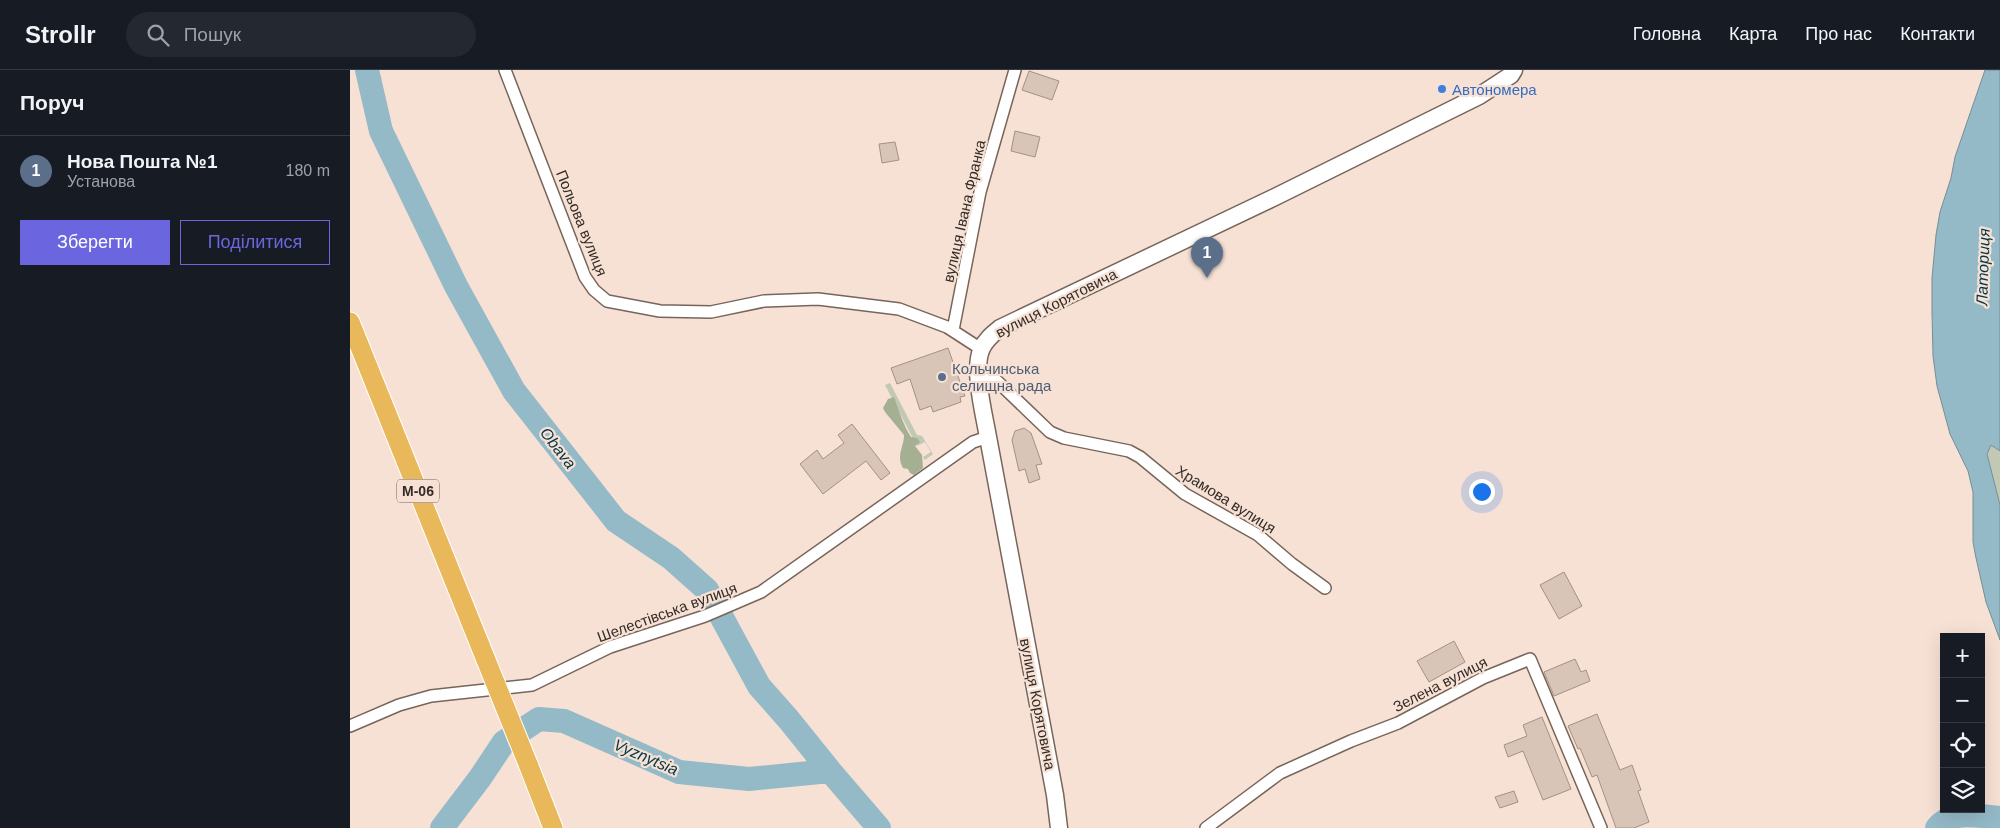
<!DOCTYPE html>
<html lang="uk">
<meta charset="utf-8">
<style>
:root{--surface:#171b24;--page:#242831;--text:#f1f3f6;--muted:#9ea1a6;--line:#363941;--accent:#6b65df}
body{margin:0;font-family:Helvetica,sans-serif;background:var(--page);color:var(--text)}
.controls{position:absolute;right:15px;bottom:15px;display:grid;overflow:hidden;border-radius:0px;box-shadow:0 5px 20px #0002}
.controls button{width:45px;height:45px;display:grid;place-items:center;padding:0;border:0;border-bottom:1px solid var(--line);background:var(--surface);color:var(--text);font:25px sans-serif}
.you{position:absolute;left:1131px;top:421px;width:18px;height:18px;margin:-12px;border:4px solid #fff;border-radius:50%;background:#1a73e8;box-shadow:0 0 0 8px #1a73e833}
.badge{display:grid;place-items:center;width:32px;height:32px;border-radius:50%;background:var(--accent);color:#fff;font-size:16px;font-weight:700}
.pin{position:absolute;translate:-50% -41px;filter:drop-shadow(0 1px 2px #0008)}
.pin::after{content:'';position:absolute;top:26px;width:18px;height:15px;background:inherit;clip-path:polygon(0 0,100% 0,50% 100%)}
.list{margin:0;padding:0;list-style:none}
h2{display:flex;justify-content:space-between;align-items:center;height:65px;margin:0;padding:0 20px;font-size:21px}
h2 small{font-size:16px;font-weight:400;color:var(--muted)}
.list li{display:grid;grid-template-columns:32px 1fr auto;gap:15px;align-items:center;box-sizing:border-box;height:70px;padding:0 20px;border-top:1px solid var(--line)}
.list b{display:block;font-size:19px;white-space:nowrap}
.list p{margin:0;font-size:16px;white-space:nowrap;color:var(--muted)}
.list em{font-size:16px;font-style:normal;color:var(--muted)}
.actions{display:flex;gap:10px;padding:15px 20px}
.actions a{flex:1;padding:11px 0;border:1px solid var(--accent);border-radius:0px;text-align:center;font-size:18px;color:var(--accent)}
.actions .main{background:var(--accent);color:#fff}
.icon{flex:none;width:28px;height:28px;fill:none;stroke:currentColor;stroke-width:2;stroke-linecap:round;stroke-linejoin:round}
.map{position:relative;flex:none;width:1650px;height:758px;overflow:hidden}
header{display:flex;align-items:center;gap:30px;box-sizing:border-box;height:70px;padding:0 25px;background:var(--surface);border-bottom:1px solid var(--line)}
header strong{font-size:24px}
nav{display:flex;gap:28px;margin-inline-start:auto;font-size:18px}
.search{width:350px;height:45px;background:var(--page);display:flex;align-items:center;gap:12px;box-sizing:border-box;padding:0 18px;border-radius:28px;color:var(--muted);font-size:19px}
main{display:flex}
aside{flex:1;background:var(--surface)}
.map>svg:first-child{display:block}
.green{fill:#c1c9b5}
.forest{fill:#a4b091}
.water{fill:#94b9c7;stroke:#778e97}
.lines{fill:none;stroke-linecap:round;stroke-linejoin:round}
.river{stroke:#94b9c7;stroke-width:24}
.building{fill:#d9c4b8;stroke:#a49084}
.minor-casing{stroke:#78655a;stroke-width:14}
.secondary-casing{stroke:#78655a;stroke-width:19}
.trunk-casing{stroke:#fff;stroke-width:21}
.minor{stroke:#fff;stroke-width:11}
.secondary{stroke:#fff;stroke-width:16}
.trunk{stroke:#e8b85a;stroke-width:19}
.trunk-bridge-casing{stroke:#fff;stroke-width:21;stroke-linecap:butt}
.trunk-bridge{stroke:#e8b85a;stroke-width:19}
.shop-dot{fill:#3f7fe0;stroke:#f7e1d5;stroke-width:2}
.service-dot{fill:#5c6f8a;stroke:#f7e1d5;stroke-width:2}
.labels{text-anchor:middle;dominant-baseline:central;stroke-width:4.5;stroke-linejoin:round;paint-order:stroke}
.shield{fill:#f7e1d5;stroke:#6e625a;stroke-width:1}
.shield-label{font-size:14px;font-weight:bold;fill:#332b26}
.shop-label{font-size:15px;fill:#366cbe;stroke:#f7e1d5;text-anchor:start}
.street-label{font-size:15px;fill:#332b26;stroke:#f7e1d5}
.service-label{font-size:15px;fill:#4e5e75;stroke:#f7e1d5;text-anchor:start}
.water-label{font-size:16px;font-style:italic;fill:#003847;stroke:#f7e1d5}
</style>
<header>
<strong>Strollr</strong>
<div class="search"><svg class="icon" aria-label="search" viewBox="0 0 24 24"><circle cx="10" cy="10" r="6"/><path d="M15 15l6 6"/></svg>Пошук</div>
<nav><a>Головна</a><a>Карта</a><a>Про нас</a><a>Контакти</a></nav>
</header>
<main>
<aside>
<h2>Поруч<small></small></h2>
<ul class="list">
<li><span class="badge" style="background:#5c6f8a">1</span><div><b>Нова Пошта №1</b><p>Установа</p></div><em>180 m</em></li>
</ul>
<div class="actions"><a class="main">Зберегти</a><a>Поділитися</a></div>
</aside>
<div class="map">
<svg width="1650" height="758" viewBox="0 0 1650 758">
<rect width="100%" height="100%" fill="#f7e1d5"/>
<path class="green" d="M540,313l27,52 5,1 11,18 -8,6 -2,-3 8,-5 -6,-10 -8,4 -32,-61z
M1641,375l9,6v54l-13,-51z"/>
<path class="forest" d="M544,327c5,13 9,28 17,40l6,1 3,4 -5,4 7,9 1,13 -9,7 -4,-2 -2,-4 -5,-1c-7,-13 1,-21 1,-33l-19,-23 -2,-4 5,-9z"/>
<path class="water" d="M1635,0h15v381l-9,-6 -4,9 13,51v135l-14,-38 -10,-44 -3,-16v-50l-5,-21 -18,-37 -13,-48 -4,-30 -1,-43v-35l4,-43 4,-23 11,-34 4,-21z"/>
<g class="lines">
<path class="river" d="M17,0l14,61 75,155 58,105 102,130 55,37 36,32 52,96 30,34 41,51
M92,758l38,-50 24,-36 35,-23 25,2 115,51 70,7 81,-8 49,57
M1587,758c16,-19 41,-12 63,-10"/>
</g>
<path class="building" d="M679,1l30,10 -7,19 -30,-10z
M665,61l25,6 -5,20 -24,-6z
M545,72l4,18 -17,3 -3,-19z
M598,278l17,48 -5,1 1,5 -28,10 -2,-6 -11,4 -10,-31 -13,5 -6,-16z
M502,354l38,49 -9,7 -15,-19 -43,33 -23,-30 17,-14 6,9 21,-16 -6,-8z
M674,358l7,5 11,31 -6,1 4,14 -11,4 -4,-14 -6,2 -7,-31 3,-9z
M1214,502l18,34 -23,13 -19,-34z
M1104,571l11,21 -36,20 -12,-21z
M1225,589l6,13 5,-2 4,11 -36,15 -10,-24z
M1247,644l23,56 12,-5 9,25 -3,1 11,31 -15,6h-18l-19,-53 -5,2 -12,-29 -2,1 -10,-23z
M1192,647l29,72 -28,11 -20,-49 -15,6 -4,-12 23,-9 -4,-11z
M1164,721l4,11 -18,6 -5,-11z"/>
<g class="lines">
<defs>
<path id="minor" d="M155,0l80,207 9,13 13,11 53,10 51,1 53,-11 54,-2 81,10 48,18 34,22
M603,260l27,-138 35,-122
M629,308l18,3 53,51 14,6 65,13 11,6 45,37 73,41 34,29 33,24
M0,656l49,-21 32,-9 101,-11 78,-38 95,-31 56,-24 212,-150 15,-5
M856,758l74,-55 71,-32 47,-18 85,-45 47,-19 71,169"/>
<path id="secondary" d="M709,758l-4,-33 -67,-358c-4,-23 -16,-69 -6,-89 4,-9 11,-14 18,-20l275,-131 204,-101 32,-21 3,-5"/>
<path id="trunk" d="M0,252l136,338
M178,694l25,64"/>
</defs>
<use href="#minor" class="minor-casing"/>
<use href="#secondary" class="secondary-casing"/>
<use href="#trunk" class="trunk-casing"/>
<use href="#minor" class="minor"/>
<use href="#secondary" class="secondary"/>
<use href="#trunk" class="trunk"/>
<defs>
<path id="trunk-bridge" d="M136,590l42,104"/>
</defs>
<use href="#trunk-bridge" class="trunk-bridge-casing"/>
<use href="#trunk-bridge" class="trunk-bridge"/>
</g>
<circle class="shop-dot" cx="1092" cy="19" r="5"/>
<circle class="service-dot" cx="592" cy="307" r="5"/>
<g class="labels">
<rect class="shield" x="47" y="409.5" width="42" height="23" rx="4"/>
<g class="shield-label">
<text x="68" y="421">М-06</text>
</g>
<g class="shop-label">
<text x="1102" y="19">Автономера</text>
</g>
<g class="street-label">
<text transform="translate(614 141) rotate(-77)">вулиця Івана Франка</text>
<text transform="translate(232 153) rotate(68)">Польова вулиця</text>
<text transform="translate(706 233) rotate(-27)">вулиця Корятовича</text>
<text transform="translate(876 429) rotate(32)">Храмова вулиця</text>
<text transform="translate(317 542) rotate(-20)">Шелестівська вулиця</text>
<text transform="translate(1090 614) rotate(-27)">Зелена вулиця</text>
<text transform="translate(688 634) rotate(79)">вулиця Корятовича</text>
</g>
<g class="service-label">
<text x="602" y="298">Кольчинська<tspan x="602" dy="17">селищна рада</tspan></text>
</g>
<g class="water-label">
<text transform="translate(1633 197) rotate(-88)">Латориця</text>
<text transform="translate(208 378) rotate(52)">Obava</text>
<text transform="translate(296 687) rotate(23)">Vyznytsia</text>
</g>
</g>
</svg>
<div class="controls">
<button>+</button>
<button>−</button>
<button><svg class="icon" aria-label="locate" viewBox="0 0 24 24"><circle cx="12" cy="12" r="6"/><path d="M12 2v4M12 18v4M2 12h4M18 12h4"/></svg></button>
<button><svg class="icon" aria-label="layers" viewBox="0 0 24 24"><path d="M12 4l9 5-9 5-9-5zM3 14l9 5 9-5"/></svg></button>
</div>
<div class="you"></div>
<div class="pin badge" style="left:857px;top:208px;background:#5c6f8a">1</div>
</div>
</main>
